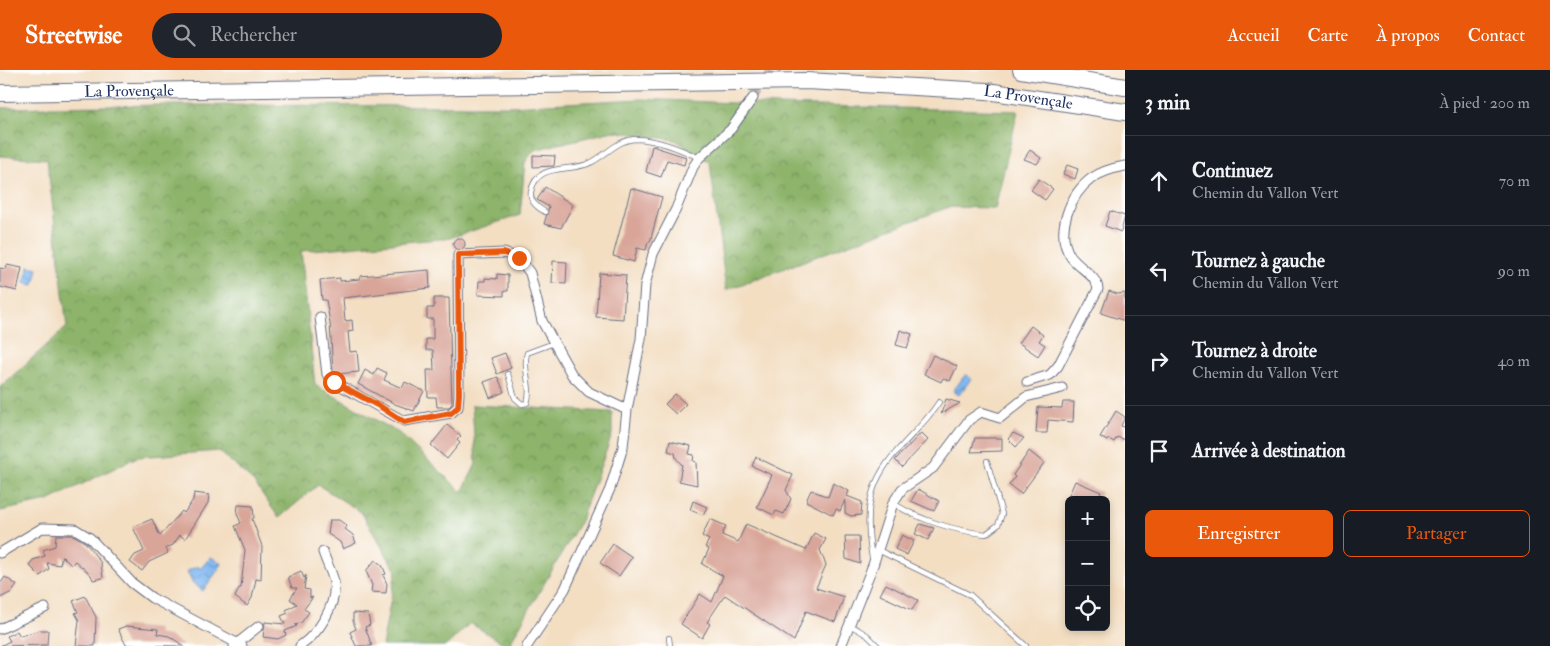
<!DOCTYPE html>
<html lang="fr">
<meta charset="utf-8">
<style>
:root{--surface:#171b24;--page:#20242c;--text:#f1f3f6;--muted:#9ea1a6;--line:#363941;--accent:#ea580c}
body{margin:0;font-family:"IM FELL Double Pica",serif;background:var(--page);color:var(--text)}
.controls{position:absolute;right:15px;bottom:15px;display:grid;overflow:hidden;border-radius:8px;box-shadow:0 2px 8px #0003}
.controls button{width:45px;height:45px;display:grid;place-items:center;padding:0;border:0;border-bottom:1px solid var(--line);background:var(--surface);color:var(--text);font:25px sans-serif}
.stop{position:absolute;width:15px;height:15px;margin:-11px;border:4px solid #ea580c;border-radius:50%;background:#fff}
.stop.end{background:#ea580c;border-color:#fff;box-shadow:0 1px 5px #0008}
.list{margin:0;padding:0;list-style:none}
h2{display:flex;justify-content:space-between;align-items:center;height:65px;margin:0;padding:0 20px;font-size:21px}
h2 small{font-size:16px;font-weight:400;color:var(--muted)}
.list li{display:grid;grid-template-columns:32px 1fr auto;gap:15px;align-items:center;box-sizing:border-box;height:90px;padding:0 20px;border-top:1px solid var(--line)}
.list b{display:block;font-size:19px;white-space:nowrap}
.list p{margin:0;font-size:16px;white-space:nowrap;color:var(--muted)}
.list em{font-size:16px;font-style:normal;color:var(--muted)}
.actions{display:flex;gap:10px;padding:15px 20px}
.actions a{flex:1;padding:11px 0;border:1px solid var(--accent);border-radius:8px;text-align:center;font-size:18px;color:var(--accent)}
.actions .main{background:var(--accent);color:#fff}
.icon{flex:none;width:28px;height:28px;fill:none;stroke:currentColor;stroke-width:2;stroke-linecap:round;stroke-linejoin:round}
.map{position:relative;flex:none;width:1125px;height:576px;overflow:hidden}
header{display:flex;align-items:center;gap:30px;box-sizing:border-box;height:70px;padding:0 25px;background:var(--accent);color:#fff}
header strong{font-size:24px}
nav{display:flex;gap:28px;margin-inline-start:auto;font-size:18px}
.search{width:350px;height:45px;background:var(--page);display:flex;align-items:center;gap:12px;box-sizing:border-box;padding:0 18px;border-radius:28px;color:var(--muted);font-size:19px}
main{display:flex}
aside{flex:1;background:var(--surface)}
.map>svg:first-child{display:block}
.forest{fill:url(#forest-crowns);stroke:#547264}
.water{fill:url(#water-waves);stroke:#4e74a8}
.building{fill:#d9a599}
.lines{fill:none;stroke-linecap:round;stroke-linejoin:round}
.minor-tunnel{stroke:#c8bbae;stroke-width:9;stroke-dasharray:9 4.5;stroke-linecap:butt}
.service-casing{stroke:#676c81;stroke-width:6}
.minor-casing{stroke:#676c81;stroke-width:11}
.motorway-casing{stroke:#676c81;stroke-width:18}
.service{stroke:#fff;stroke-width:4.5}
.minor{stroke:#fff;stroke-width:9}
.motorway{stroke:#fff;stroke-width:16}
.route{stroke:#ea580c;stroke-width:6}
.labels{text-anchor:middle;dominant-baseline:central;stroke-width:4.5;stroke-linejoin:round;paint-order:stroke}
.street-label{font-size:16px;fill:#1b2f5e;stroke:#fff}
</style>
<header>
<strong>Streetwise</strong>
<div class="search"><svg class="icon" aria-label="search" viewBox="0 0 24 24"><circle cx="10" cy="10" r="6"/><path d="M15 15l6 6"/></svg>Rechercher</div>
<nav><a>Accueil</a><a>Carte</a><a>À propos</a><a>Contact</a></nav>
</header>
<main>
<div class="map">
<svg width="1125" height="576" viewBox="0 0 1125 576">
<defs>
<pattern id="forest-crowns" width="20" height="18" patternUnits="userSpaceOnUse" patternTransform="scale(1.25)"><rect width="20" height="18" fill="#8db46a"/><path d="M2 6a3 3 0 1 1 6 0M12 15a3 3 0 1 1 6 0" fill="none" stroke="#72935a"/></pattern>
<pattern id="water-waves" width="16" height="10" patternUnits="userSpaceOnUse" patternTransform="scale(1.25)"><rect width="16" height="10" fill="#82b9f1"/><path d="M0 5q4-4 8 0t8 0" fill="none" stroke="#6a97c6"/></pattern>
</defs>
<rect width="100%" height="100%" fill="#fff"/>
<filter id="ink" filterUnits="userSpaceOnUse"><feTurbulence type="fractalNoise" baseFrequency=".02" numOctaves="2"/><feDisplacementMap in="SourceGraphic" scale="10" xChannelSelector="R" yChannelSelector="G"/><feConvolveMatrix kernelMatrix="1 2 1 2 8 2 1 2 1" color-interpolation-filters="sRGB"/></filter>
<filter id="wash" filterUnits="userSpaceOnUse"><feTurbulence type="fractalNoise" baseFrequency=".0096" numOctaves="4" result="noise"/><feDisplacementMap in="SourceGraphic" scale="20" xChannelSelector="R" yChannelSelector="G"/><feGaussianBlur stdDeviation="1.12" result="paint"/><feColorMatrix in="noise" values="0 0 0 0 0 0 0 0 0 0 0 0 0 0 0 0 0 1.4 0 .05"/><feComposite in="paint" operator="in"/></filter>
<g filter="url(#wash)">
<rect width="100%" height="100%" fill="#f3dec2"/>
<path class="forest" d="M640,29l138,6 240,6 -23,97 -46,-1 -223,83 -16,-128 -35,-22 -62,-9 -79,19 -9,12 -5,53 -70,23 -149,13 14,134 84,48 63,59 14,-28 -4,-59 140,7v23l-32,87 -72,124 -38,-23 -24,23h-64l14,-75 -35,-59 -43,-27 -39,33 -25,-36 -35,-31 -82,6 -89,44 -48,10v-124l67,-60 -20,-168 -47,-3v-48l160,-3 350,1z"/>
<path class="water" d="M29,196l9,2 -4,17 -10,-2z
M966,304l5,5 -12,16 -6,-4z
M211,487l11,7 -19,27 -11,-9 -5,-11 11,-5 2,3z"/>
<g id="blocks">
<path class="building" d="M652,76l34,11 -2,8 -17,-5 -6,17 -15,-5z
M1030,80l11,8 -4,6 -13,-5z
M533,85l22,1 -1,10 -21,1z
M1067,95l11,4 -3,10 -12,-5z
M1039,109l14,10 -8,11 -14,-10z
M545,117l28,18 -12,23 -17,-4 5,-17 -12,-7z
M631,118l31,9 -12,45h-2l-2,8 -9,-2 -3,14 -21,-6z
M1110,141l15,5 -4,16 -16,-6z
M453 174a6 6 0 1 1 12 0a6 6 0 1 1-12 0Z
M553,191l14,1 -1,22 -14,-1z
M7,195l15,3 -5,23 -17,-4v-19l6,1z
M429,200l1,18 -87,10 2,23 7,-1 1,11 -5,1 2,20 7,-1 2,21 -23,2 -3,-2 -3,-49 -4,-23h-4l-2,-20 20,-2v3l20,-2v-3z
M599,203l27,2 -3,44 -27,-2z
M497,204l11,1v16h-4v5l-26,-1 1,-14h6v-3l12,1z
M1109,221l8,3 8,-1v28l-24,-8z
M434,228h15l3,106 -3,3h-12l-1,-10h-8l-1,-27h7l-1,-20h-7v-11h7v-20h-6v-11h7z
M1031,256l12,9 -4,6 6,4 -7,11 -19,-13z
M900,260l12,4 -5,14 -11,-3z
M505,283l6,15 -14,6 -6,-16z
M933,285l24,11 -7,15 -7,-3 -2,4 -17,-8z
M377,298l10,5 -3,7 18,8 3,-6 19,9 -10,20 -19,-7 -37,-20 7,-14 9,5z
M498,307l6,15 -14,6 -6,-16z
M675,324l11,10 -10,10 -11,-10z
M946,329l14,4 -19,11z
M1063,332h11l-1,20 -25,-2 -1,13h-11l2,-26 24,1z
M1116,341l9,6 -4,9 4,2v12l-8,-3 -3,5 -5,-3 -2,2 -7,-4z
M447,355l14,11 -4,4 3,3 -13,16 -16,-14z
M921,363l7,7 -26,27 -7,-7z
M1013,363l11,5 -8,9 -8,-8z
M975,368h27v13l-31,1z
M670,371l21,5 -2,8 5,1 -1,6 3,1 1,23 -18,-4 3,-16 -6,-7 -1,-5 -7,-2z
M1029,381l15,12 -23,31 -12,-9 6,-8 -2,-2z
M756,387l37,18 -7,15 5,9 -7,15 -8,-3 -2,4 -17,-8 15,-32 -20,-9z
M1075,411l26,11 -4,8h-22l-7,-3z
M833,413l16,8 -2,5 15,6 -1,13 -10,1 -6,-3v-13l-5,11 -4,-2 -3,6 -27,-14 5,-11 17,7z
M918,419l21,12 -5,10 -23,-10z
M194,423l15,2 -1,8 -23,36 -5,-4 -7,10 -7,3 2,5 -19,9 -7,9 -12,-9 5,-7 9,-4 -11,-24 19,-8 8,17 22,-25 2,2 9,-13z
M693,431l14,6 -4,8 -13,-5z
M238,435l15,1 1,12 -2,1 10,27 -1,34 -5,-1 -4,19 -5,8 -12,-9 4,-9h2l4,-38 -10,-24 6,-3 -4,-9z
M710,449l16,7 -4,9 16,7 8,-18 60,26 8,-17 12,6 -6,11 6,15 -10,23 28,9 -9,25 -29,-11 -12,30 -69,-46 -18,27 3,2 -8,14 -21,-14 19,-30 12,8 11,-26 -21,-12 7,-15 -4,-2 4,-7 -7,-4z
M330,450h9l8,6 -2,3 8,6 3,8 -13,6 -3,-7 -12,-8z
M920,454l14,4 -6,12 -13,-6z
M56,465h17l13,8 15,20 2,15 -10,2 -2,-5 -16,-14 -4,4 -9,-9 -2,9 -13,-2 2,6 -9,7 -11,-11 4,-5 12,-4 -2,-6 12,-4z
M902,465l12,6 -7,14 -12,-6z
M845,466h14l1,28 -14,-5z
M613,474l19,13 -13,19 -19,-13z
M375,490l7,5 4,9 -3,1 4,9 -1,9 -15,-1 1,-7 -6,-14z
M301,501l3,7 2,-3 -2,14 6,1v8l3,-1 -9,12 5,3 -8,11 -6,2 2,1 -12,5 1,4 -8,4 -15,-2 2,-15 20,2 -4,-8 7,-3 -2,-3 11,-6 -7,-5 7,-11h-5l-4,-11z
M5,507l12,8 -5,7 -12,6v-14z
M886,514l32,16 -6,10 -32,-15z
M85,526l11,21 -1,29h-19l3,-26 -4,-7 3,-1 -5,-11z
M353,543l15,1 2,11 -5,2 7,19h-16l-6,-14 6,-3 -3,-8z
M126,556l32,3 -1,5 12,2 15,10 -58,-1 -8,-16z
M40,560h8l-1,15 -47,1 10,-5 -3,-5 10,-5 3,5z"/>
</g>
</g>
<g filter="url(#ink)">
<use href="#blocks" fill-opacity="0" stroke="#676c81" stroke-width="1"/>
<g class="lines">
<path class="minor-tunnel" d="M753,28l17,-28"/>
<defs>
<path id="service" d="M545,142c-7,-4 -16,-10 -14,-20 5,-30 37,-19 59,-29 17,-8 27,-24 47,-24 21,1 44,10 62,19
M508,304l7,24 7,6 5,-1c6,-17 -5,-33 0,-50l27,-10
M893,433c26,17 62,28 93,31l12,-9 4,-11 -15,-53
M878,480l92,45 56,51
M872,488c-7,-42 -6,-73 25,-107 15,-17 30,-30 42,-49
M850,555l17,10 11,11
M669,568l1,8"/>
<path id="minor" d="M320,247l7,57 7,8 70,39 47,-8 7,-6 1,-13 -1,-139 46,-2 15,5 11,15 12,48 30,54 17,17 38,18
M1027,312l23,-7 8,-9 40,-77c-1,-13 -19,-21 -27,-32 -17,-24 -1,-63 21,-79 9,-6 22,-10 33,-12
M0,483l42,-25 33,1 15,9 42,45 20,15 90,48
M0,559l45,-21
M234,576l25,-20
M300,576c19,-13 37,-41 34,-64 -2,-10 -8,-20 -11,-30
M527,576l38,-57 45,-100 13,-42 4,-37 14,-71 4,-54 8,-31 23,-45 17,-42 6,-9 32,-29 22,-31
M841,576l32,-81 20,-62 9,-14 31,-21 36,-48 12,-8 19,6 26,-21 36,-9"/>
<g id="motorway">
<path d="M1021,0l104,17"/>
<path id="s1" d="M0,23l807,-12 180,10 138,21"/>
</g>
</defs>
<use href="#service" class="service-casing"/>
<use href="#minor" class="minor-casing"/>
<use href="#motorway" class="motorway-casing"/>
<use href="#service" class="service"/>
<use href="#minor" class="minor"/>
<use href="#motorway" class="motorway"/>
</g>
</g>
<g class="lines" filter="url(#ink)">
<path class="route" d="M334,312l47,25 23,15 47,-9 7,-6 1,-13 -1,-139 46,-2 15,5"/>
</g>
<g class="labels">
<g class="street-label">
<text stroke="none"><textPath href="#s1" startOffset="129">La Provençale</textPath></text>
<text stroke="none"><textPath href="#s1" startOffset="1029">La Provençale</textPath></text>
</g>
</g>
</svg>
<div class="controls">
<button>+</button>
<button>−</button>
<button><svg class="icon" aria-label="locate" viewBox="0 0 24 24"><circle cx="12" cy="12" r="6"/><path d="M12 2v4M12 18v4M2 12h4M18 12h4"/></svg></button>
</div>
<div class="stop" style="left:334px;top:312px"></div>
<div class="stop end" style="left:519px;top:188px"></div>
</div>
<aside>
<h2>3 min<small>À pied · 200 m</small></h2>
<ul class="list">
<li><svg class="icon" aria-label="ahead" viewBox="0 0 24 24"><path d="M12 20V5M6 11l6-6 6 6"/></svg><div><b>Continuez</b><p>Chemin du Vallon Vert</p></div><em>70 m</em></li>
<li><svg class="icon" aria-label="left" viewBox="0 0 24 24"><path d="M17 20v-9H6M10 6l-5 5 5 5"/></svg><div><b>Tournez à gauche</b><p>Chemin du Vallon Vert</p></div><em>90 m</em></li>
<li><svg class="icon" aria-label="right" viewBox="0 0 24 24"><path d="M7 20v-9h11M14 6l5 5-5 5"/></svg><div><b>Tournez à droite</b><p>Chemin du Vallon Vert</p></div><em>40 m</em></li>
<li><svg class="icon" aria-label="arrive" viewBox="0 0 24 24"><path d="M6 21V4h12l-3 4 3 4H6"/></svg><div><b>Arrivée à destination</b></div></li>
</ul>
<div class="actions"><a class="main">Enregistrer</a><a>Partager</a></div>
</aside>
</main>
